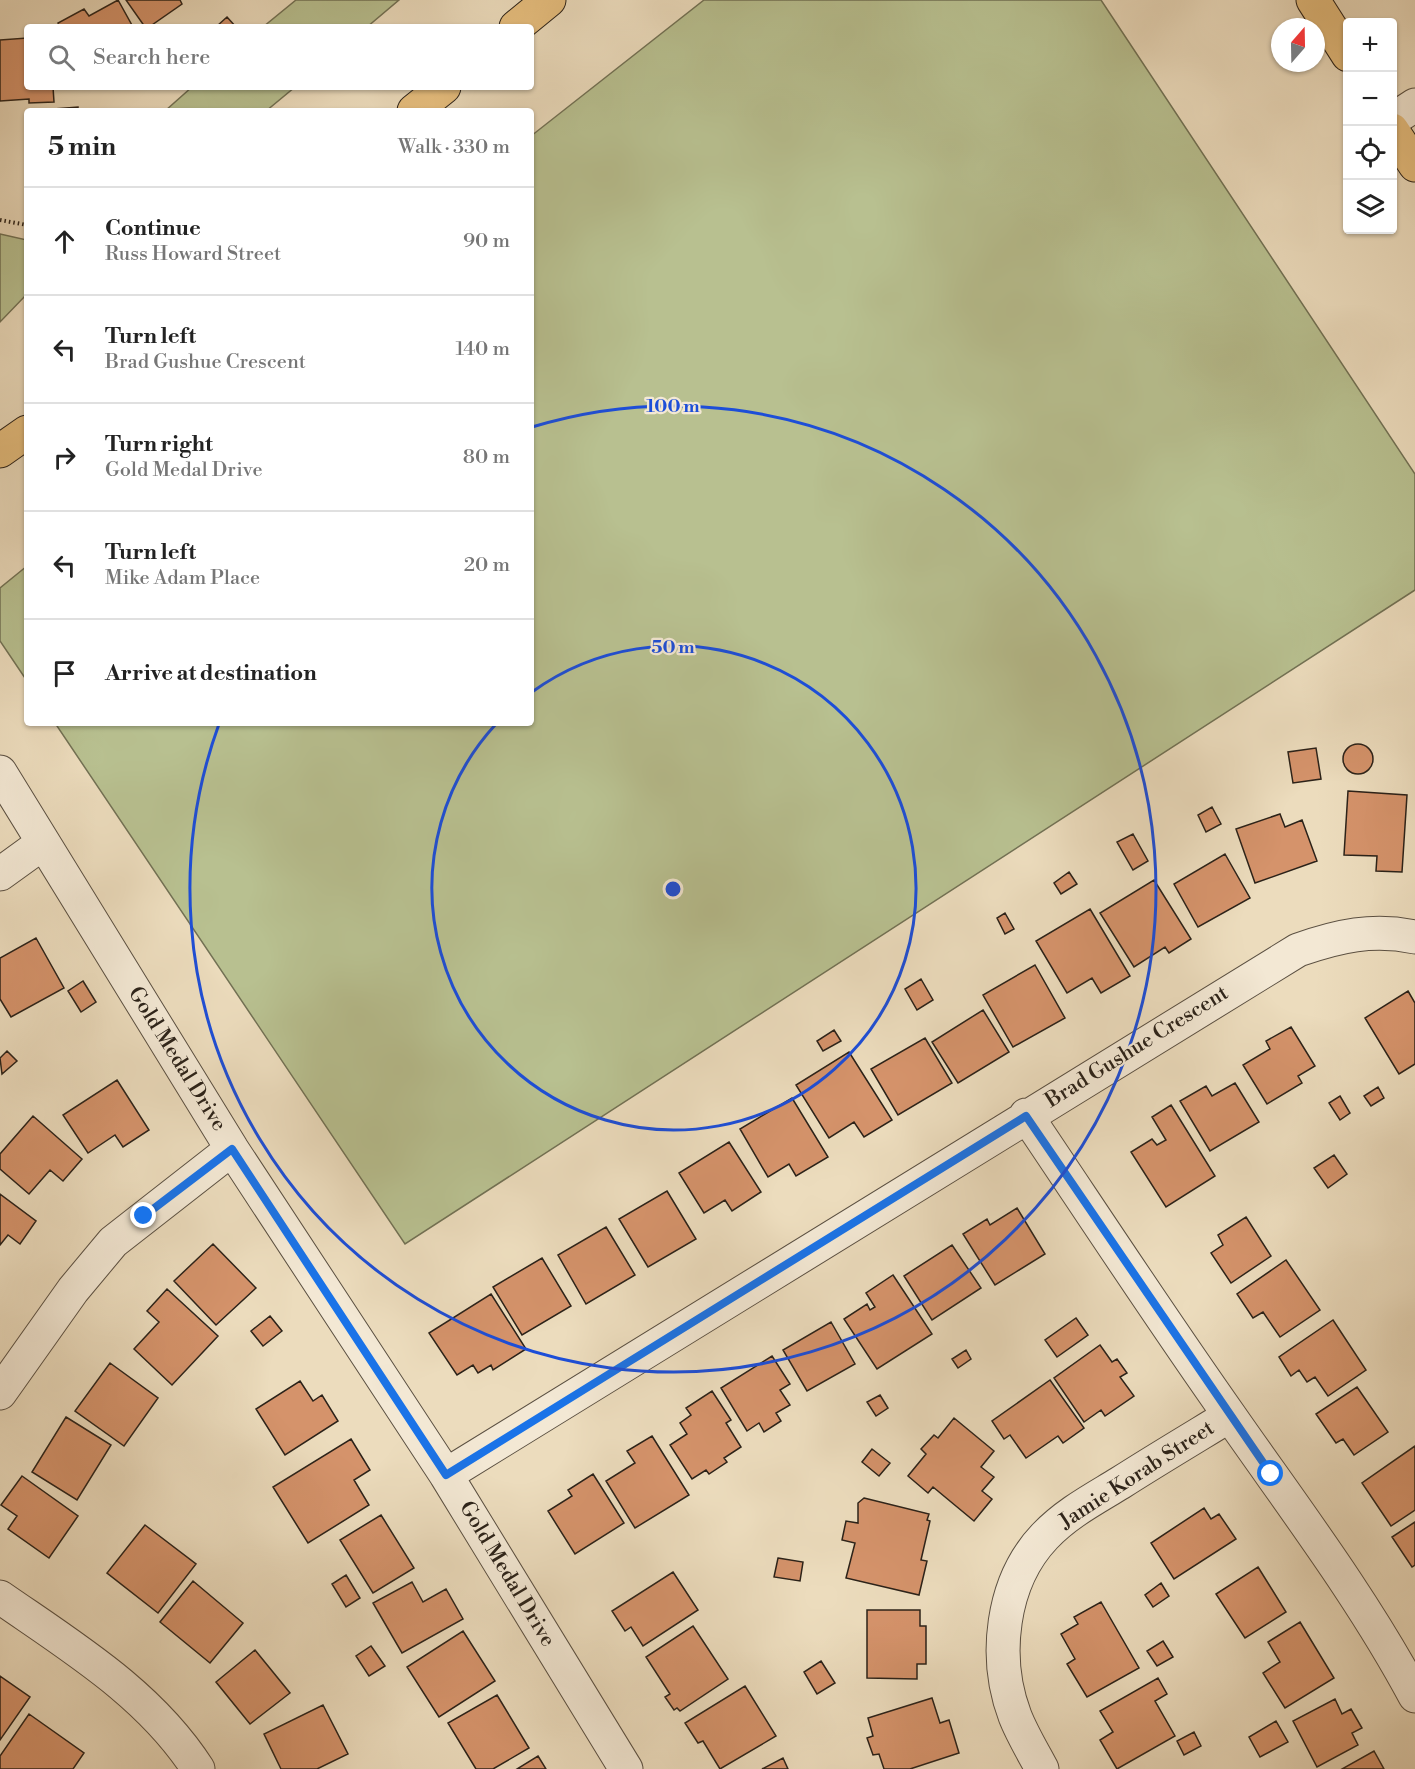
<!DOCTYPE html>
<meta charset="utf-8">
<style>
:root{--surface:#fff;--page:#f2f2f2;--text:#222;--muted:#767676;--line:#e0e0e0}
body{margin:0;font-family:"Libre Bodoni",serif;background:var(--page);color:var(--text)}
.controls{position:absolute;right:18px;top:18px;display:grid;overflow:hidden;border-radius:6px;box-shadow:0 2px 4px #0004}
.controls button{width:54px;height:54px;display:grid;place-items:center;padding:0;border:0;border-bottom:2px solid var(--line);background:var(--surface);color:var(--text);font:30px sans-serif}
.compass{position:absolute;left:1271px;top:18px;width:54px;height:54px;border-radius:50%;background:var(--surface);box-shadow:0 2px 4px #0004;rotate:20deg}
.stop{position:absolute;width:18px;height:18px;margin:-14px;border:4px solid #1a73e8;border-radius:50%;background:#fff}
.stop.end{background:#1a73e8;border-color:#fff;box-shadow:0 2px 6px #0008}
.list{margin:0;padding:0;list-style:none}
h2{display:flex;justify-content:space-between;align-items:center;height:78px;margin:0;padding:0 24px;font-size:26px}
h2 small{font-size:20px;font-weight:400;color:var(--muted)}
.list li{display:grid;grid-template-columns:39px 1fr auto;gap:18px;align-items:center;box-sizing:border-box;height:108px;padding:0 24px;border-top:2px solid var(--line)}
.list b{display:block;font-size:22px;white-space:nowrap}
.list p{margin:0;font-size:20px;white-space:nowrap;color:var(--muted)}
.list em{font-size:20px;font-style:normal;color:var(--muted)}
.icon{flex:none;width:33px;height:33px;fill:none;stroke:currentColor;stroke-width:2;stroke-linecap:round;stroke-linejoin:round}
.map{position:relative;flex:none;width:1415px;height:1769px;overflow:hidden}
.search{position:absolute;background:var(--surface);box-shadow:0 2px 4px #0004;left:24px;top:24px;width:510px;height:66px;display:flex;align-items:center;gap:15px;box-sizing:border-box;padding:0 21px;border-radius:6px;color:var(--muted);font-size:22px}
.panel{position:absolute;background:var(--surface);box-shadow:0 2px 4px #0004;left:24px;top:108px;width:510px;height:618px;border-radius:6px}
.map>svg:first-child{display:block}
.green{fill:#b8c090;stroke:#727154;stroke-width:1.5}
.building{fill:#d5936b;stroke:#2b2219;stroke-width:1.5}
.lines{fill:none;stroke-linecap:round;stroke-linejoin:round}
.minor-casing{stroke:#5b5042;stroke-width:35}
.major-casing{stroke:#2b2219;stroke-width:35}
.path{stroke:#2b2219;stroke-width:4;stroke-dasharray:1.5 3;stroke-linecap:butt}
.minor{stroke:#f3e8d4;stroke-width:33}
.major{stroke:#e6be7e;stroke-width:33}
.route{stroke:#1a73e8;stroke-width:8}
.ring{fill:none;stroke:#1d4ed8;stroke-width:3}
.labels{text-anchor:middle;dominant-baseline:central;stroke-width:4.5;stroke-linejoin:round;paint-order:stroke}
.street-label{font-size:21px;fill:#2b2219;stroke:#f3e8d4}
.centre{fill:#1d4ed8;stroke:#f3e8d4;stroke-width:3}
.ring-label{font-size:18px;text-anchor:middle;font-weight:bold;fill:#1d4ed8;stroke:#f3e8d4;stroke-width:4.5;stroke-linejoin:round;paint-order:stroke}
</style>
<div class="map">
<svg width="1415" height="1769" viewBox="0 0 1415 1769">
<rect width="100%" height="100%" fill="#ecdcbd"/>
<filter id="stains"><feTurbulence type="fractalNoise" baseFrequency=".00333" numOctaves="4"/><feColorMatrix values="0 0 0 0 .2 0 0 0 0 .09 0 0 0 0 .02 0 0 0 .5 -.17"/></filter>
<radialGradient id="worn" r=".72"><stop offset=".6" stop-color="#630" stop-opacity="0"/><stop offset="1" stop-color="#630" stop-opacity=".3"/></radialGradient>
<path class="green" d="M296,0h103l-32,27h-104z
M704,0h397l314,474v116l-1010,654 -350,-521h476v-587z
M192,87h103l-29,24h-101z
M0,234l27,6v54l-27,28z
M27,566v115l-27,-40v-53z"/>
<path class="building" d="M118,0l15,27h-73l-2,-4 26,-14 5,7z
M126,0h54l2,4 -33,23h-4z
M227,17l9,10h-19v-1z
M27,38v49h26l1,15 -25,1v-4l-29,2v-61z
M78,107v4h-37v-1z
M1343 759a15 15 0 1 1 30 0a15 15 0 1 1-30 0Z
M1316,748l5,31 -28,4 -5,-31z
M1348,791l59,4 -5,77 -26,-1 1,-15 -33,-1z
M1212,807l9,17 -15,8 -8,-17z
M1280,814l5,13 17,-7 15,41 -62,22 -19,-54z
M1133,834l15,27 -15,9 -16,-28z
M1225,854l25,44 -52,29 -24,-43z
M1069,872l8,12 -16,10 -7,-11z
M1154,880l37,59 -22,14 -4,-6 -31,20 -34,-54z
M1090,909l40,67 -29,17 -9,-15 -25,15 -31,-52z
M1005,913l9,16 -9,5 -8,-16z
M36,938l28,50 -53,29 -11,-18v-41z
M1035,965l30,53 -52,29 -30,-52z
M921,979l12,21 -16,10 -12,-21z
M83,981l13,21 -15,10 -13,-21z
M1408,991l7,12v61l-16,10 -34,-56z
M983,1010l26,42 -51,31 -26,-41z
M1291,1027l24,39 -17,10 4,7 -35,21 -24,-39 27,-16 -4,-8z
M834,1030l7,11 -18,10 -6,-10z
M925,1038l27,45 -54,32 -27,-46z
M7,1051l10,10 -15,13 -2,-16z
M849,1052l43,68 -28,17 -10,-15 -25,16 -33,-53z
M117,1080l32,50 -26,17 -8,-12 -27,18 -25,-38z
M1235,1083l24,39 -49,29 -30,-50 26,-15 6,10z
M1378,1087l6,11 -13,8 -7,-10z
M1340,1096l10,17 -10,7 -11,-17z
M792,1098l36,59 -32,19 -7,-12 -21,13 -28,-48z
M1171,1105l44,71 -49,31 -35,-55 21,-13 5,6 9,-5 -14,-23z
M33,1116l49,43 -19,22 -13,-11 -21,24 -29,-25v-15z
M729,1142l32,50 -29,19 -7,-11 -21,13 -25,-40z
M1334,1155l13,19 -19,14 -14,-20z
M667,1191l29,48 -48,28 -29,-48z
M0,1194l36,27 -16,23 -12,-9 -8,10z
M1017,1208l28,46 -50,31 -32,-51 24,-15 3,6z
M1246,1217l25,39 -40,27 -20,-30 12,-8 -5,-10z
M606,1227l29,48 -49,29 -28,-49z
M213,1244l43,44 -40,37 -42,-44z
M952,1245l29,43 -49,32 -28,-44z
M542,1258l29,48 -49,29 -29,-48z
M1286,1260l34,50 -40,27 -17,-25 -10,6 -16,-24z
M893,1275l39,59 -55,35 -33,-50 23,-15 3,6 5,-3 -9,-14z
M167,1289l51,47 -46,49 -38,-36 25,-27 -12,-11z
M491,1294l35,55 -33,21 -2,-5 -13,8 -5,-8 -16,10 -28,-42z
M270,1316l12,15 -19,15 -12,-15z
M1076,1318l12,17 -31,22 -12,-17z
M1333,1320l33,50 -38,26 -13,-19 -8,5 -8,-12 -8,6 -12,-19z
M831,1322l24,42 -48,27 -24,-41z
M1100,1345l12,17 5,-3 10,14 -7,4 14,19 -29,20 -4,-6 -17,12 -30,-44z
M966,1350l5,9 -13,9 -6,-9z
M772,1356l18,28 -10,6 10,15 -14,8 5,8 -17,11 -5,-9 -12,8 -26,-43z
M110,1363l48,35 -34,48 -49,-35z
M1050,1380l34,48 -21,15 -5,-7 -32,22 -16,-23 -6,4 -12,-18z
M300,1381l13,20 9,-6 16,26 -53,34 -29,-46z
M1357,1387l31,45 -34,23 -11,-16 -7,4 -20,-29z
M712,1391l19,29 -5,3 15,24 -17,11 3,4 -18,12 -3,-4 -14,9 -22,-34 17,-11 -7,-11 11,-8 -5,-7z
M880,1395l8,13 -12,8 -9,-14z
M66,1417l45,28 -34,55 -45,-28z
M954,1418l40,33 -13,16 13,10 -12,14 10,8 -18,22 -41,-34 -5,6 -20,-17 18,-22 -5,-5 13,-14 4,3z
M652,1436l37,59 -54,33 -29,-47 29,-18 -8,-12z
M351,1439l19,31 -16,10 15,25 -61,38 -35,-56z
M1415,1446v64l-24,16 -29,-43z
M872,1449l18,14 -11,13 -17,-14z
M593,1474l31,49 -49,31 -27,-43 24,-15 -4,-6z
M22,1476l56,40 -29,42 -41,-29 9,-13 -16,-11z
M864,1498l65,16 -2,6 3,1 -9,39 6,1 -8,34 -73,-17 9,-35 -13,-3 4,-19 12,2v-20z
M1204,1508l7,11 8,-5 17,25 -62,40 -23,-36z
M381,1515l33,53 -41,25 -33,-53z
M1415,1522v43l-3,2 -20,-30z
M145,1525l51,39 -38,49 -51,-40z
M778,1558l25,4 -3,19 -26,-4z
M1258,1567l28,45 -41,26 -29,-44z
M673,1572l25,38 -55,36 -12,-19 -6,4 -13,-20z
M346,1575l14,23 -14,9 -14,-23z
M193,1581l50,42 -33,40 -50,-41z
M412,1582l11,20 23,-13 17,30 -61,34 -29,-50z
M1161,1583l8,13 -16,11 -8,-12z
M1101,1602l38,66 -52,29 -20,-33 8,-5 -14,-25 17,-10 -4,-7z
M867,1610h53v16h6v38h-9v15l-50,-1z
M1300,1622l34,56 -49,30 -22,-35 17,-11 -12,-20z
M693,1626l35,53 -48,32 -3,-3 -3,2 -9,-13 5,-3 -24,-37z
M463,1631l32,50 -56,36 -32,-50z
M1163,1641l10,16 -16,9 -10,-15z
M371,1646l14,20 -16,10 -13,-20z
M255,1650l35,43 -40,31 -34,-42z
M821,1661l14,22 -18,11 -13,-22z
M0,1676l30,21 -30,43z
M1158,1678l9,16 -12,7 20,35 -58,33 -17,-29 13,-8 -13,-21z
M745,1686l31,50 -56,33 -17,-28 -5,2 -13,-20z
M497,1695l32,53 -36,21h-17l-28,-46z
M932,1698l8,25 9,-3 10,33 -49,16h-26l-5,-15 -6,1 -6,-17 6,-2 -5,-18z
M1335,1699l7,15 9,-5 11,19 -10,5 6,12 -41,22 -24,-46z
M323,1705l25,49 -31,15h-36l-17,-35z
M29,1714l55,39 -11,16h-73v-13z
M1276,1721l12,21 -28,15 -11,-20z
M1194,1732l7,14 -17,9 -7,-14z
M1374,1751l10,18h-42z
M538,1756l8,13h-29z
M783,1758l5,11h-26z"/>
<g class="lines">
<defs>
<path id="minor" d="M1392,120l23,-15
M0,772l232,377 214,326 180,294
M0,874l43,-31
M1026,1115c68,101 134,202 204,301 64,92 132,181 185,280
M0,1393l73,-103 40,-48 119,-93
M446,1475l852,-525c40,-14 75,-22 117,-13
M0,1597c72,50 150,97 198,172
M1042,1769c-9,-17 -20,-35 -27,-53 -22,-58 -14,-134 30,-180 22,-23 49,-37 75,-53 36,-23 73,-45 109,-67"/>
<path id="major" d="M1313,0l35,55
M516,27l33,-27
M414,111l30,-24
M1392,130l23,35
M0,451l27,-19"/>
</defs>
<use href="#minor" class="minor-casing"/>
<use href="#major" class="major-casing"/>
<path class="path" d="M0,220l27,5"/>
<use href="#minor" class="minor"/>
<use href="#major" class="major"/>
</g>
<g class="lines">
<path class="route" d="M144,1216l88,-67 214,326 580,-359 245,358"/>
</g>
<g class="ring">
<path d="M532 692A242 242 0 1 1 496 724"/>
<path d="M532 427A483 483 0 1 1 219 724"/>
</g>
<g class="labels">
<g class="street-label">
<text transform="translate(1137 1047) rotate(-32)">Brad Gushue Crescent</text>
<text transform="translate(177 1059) rotate(58)">Gold Medal Drive</text>
<text transform="translate(1137 1475) rotate(-33)">Jamie Korab Street</text>
<text transform="translate(507 1574) rotate(59)">Gold Medal Drive</text>
</g>
</g>
<circle cx="673" cy="889" r="9" class="centre"/>
<g class="ring-label">
<text x="673" y="412">100 m</text>
<text x="673" y="653">50 m</text>
</g>
<rect width="100%" height="100%" filter="url(#stains)"/>
<rect width="100%" height="100%" fill="url(#worn)"/>
</svg>
<div class="controls">
<button>+</button>
<button>−</button>
<button><svg class="icon" aria-label="locate" viewBox="0 0 24 24"><circle cx="12" cy="12" r="6"/><path d="M12 2v4M12 18v4M2 12h4M18 12h4"/></svg></button>
<button><svg class="icon" aria-label="layers" viewBox="0 0 24 24"><path d="M12 4l9 5-9 5-9-5zM3 14l9 5 9-5"/></svg></button>
</div>
<svg class="compass" viewBox="-18 -18 36 36"><path d="M0-13l5 13h-10z" fill="#e53935"/><path d="M0 13l5-13h-10z" fill="#767676"/></svg>
<div class="stop" style="left:1271px;top:1474px"></div>
<div class="stop end" style="left:144px;top:1216px"></div>
<div class="search"><svg class="icon" aria-label="search" viewBox="0 0 24 24"><circle cx="10" cy="10" r="6"/><path d="M15 15l6 6"/></svg>Search here</div>
<section class="panel">
<h2>5 min<small>Walk · 330 m</small></h2>
<ul class="list">
<li><svg class="icon" aria-label="ahead" viewBox="0 0 24 24"><path d="M12 20V5M6 11l6-6 6 6"/></svg><div><b>Continue</b><p>Russ Howard Street</p></div><em>90 m</em></li>
<li><svg class="icon" aria-label="left" viewBox="0 0 24 24"><path d="M17 20v-9H6M10 6l-5 5 5 5"/></svg><div><b>Turn left</b><p>Brad Gushue Crescent</p></div><em>140 m</em></li>
<li><svg class="icon" aria-label="right" viewBox="0 0 24 24"><path d="M7 20v-9h11M14 6l5 5-5 5"/></svg><div><b>Turn right</b><p>Gold Medal Drive</p></div><em>80 m</em></li>
<li><svg class="icon" aria-label="left" viewBox="0 0 24 24"><path d="M17 20v-9H6M10 6l-5 5 5 5"/></svg><div><b>Turn left</b><p>Mike Adam Place</p></div><em>20 m</em></li>
<li><svg class="icon" aria-label="arrive" viewBox="0 0 24 24"><path d="M6 21V4h12l-3 4 3 4H6"/></svg><div><b>Arrive at destination</b></div></li>
</ul>
</section>
</div>
